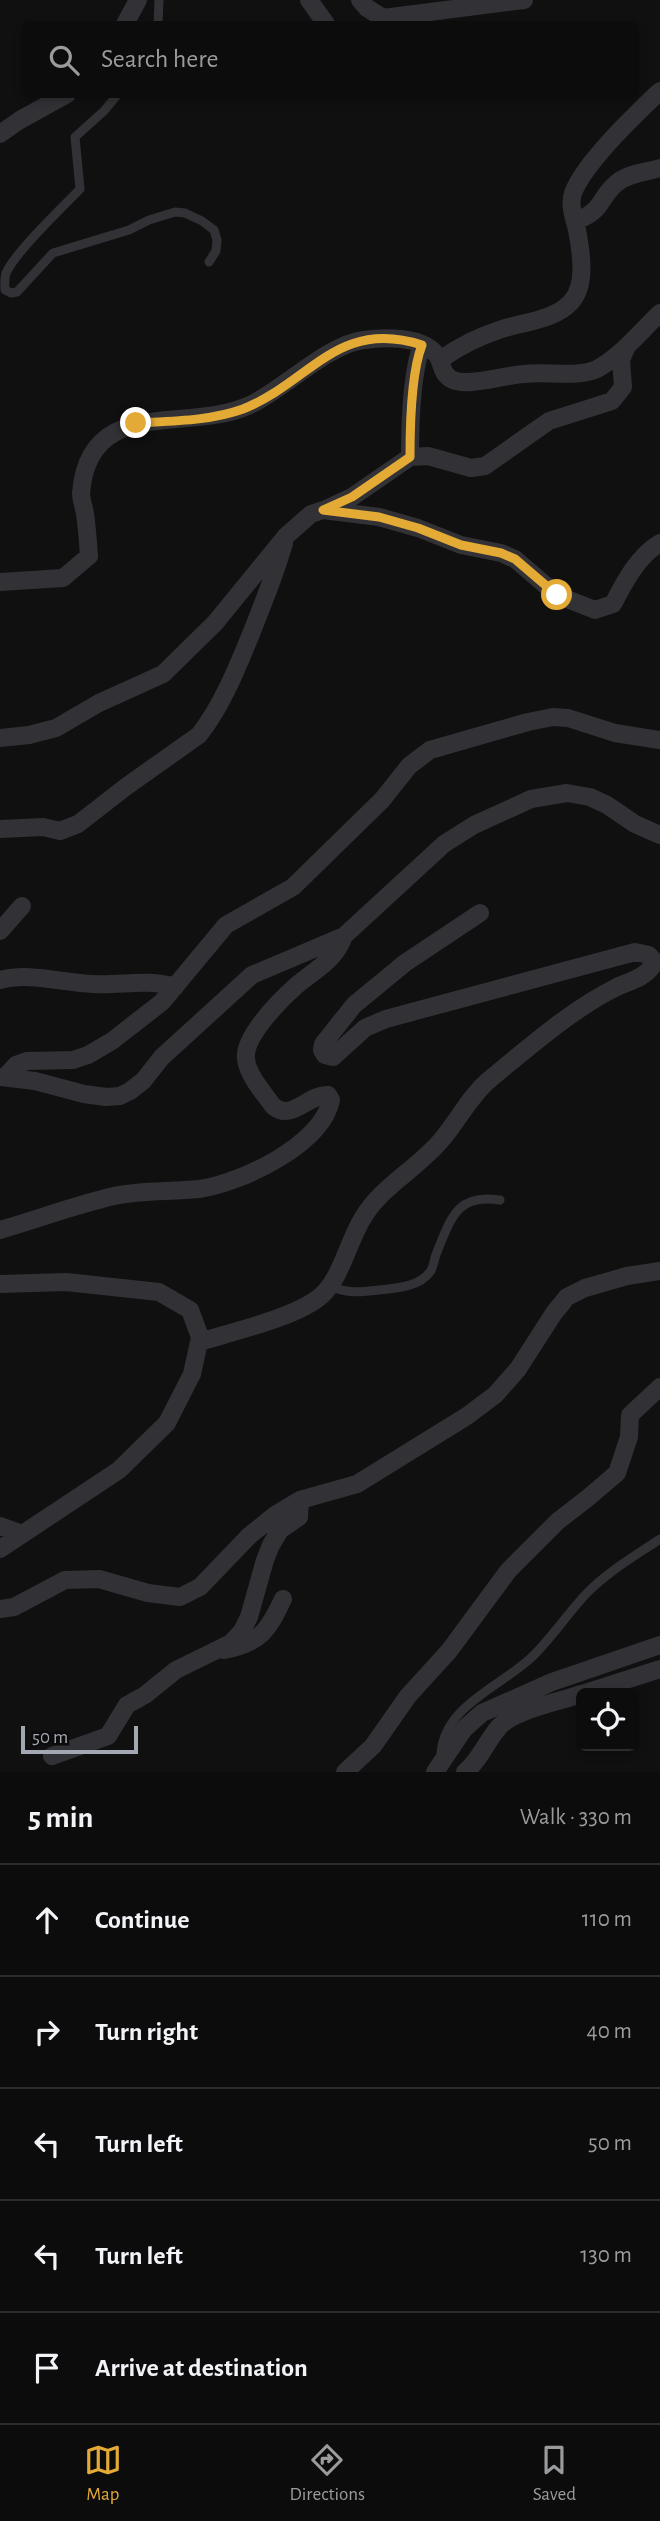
<!DOCTYPE html>
<meta charset="utf-8">
<style>
:root{--surface:#0c0c0d;--page:#151516;--text:#f1f3f6;--muted:#9a9b9d;--line:#2c2c2e;--accent:#e4aa36}
body{margin:0;font-family:"Alegreya Sans",sans-serif;background:var(--page);color:var(--text)}
.controls{position:absolute;right:21px;bottom:21px;display:grid;overflow:hidden;border-radius:10px;box-shadow:0 4px 10px #0003}
.controls button{width:63px;height:63px;display:grid;place-items:center;padding:0;border:0;border-bottom:2px solid var(--line);background:var(--surface);color:var(--text);font:35px sans-serif}
.scale{position:absolute;left:21px;bottom:18px;width:117px;box-sizing:border-box;padding-left:7px;border:4px solid #a2a7b1;border-top:0;font-size:19px;line-height:24px;white-space:nowrap;color:#a2a7b1;-webkit-text-stroke:5px #0b0b0c;paint-order:stroke}
.stop{position:absolute;width:21px;height:21px;margin:-16px;border:5px solid #e4aa36;border-radius:50%;background:#fff}
.stop.end{background:#e4aa36;border-color:#fff;box-shadow:0 2px 7px #0008}
.list{margin:0;padding:0;list-style:none}
h2{display:flex;justify-content:space-between;align-items:center;height:91px;margin:0;padding:0 28px;font-size:30px}
h2 small{font-size:23px;font-weight:400;color:var(--muted)}
.list li{display:grid;grid-template-columns:46px 1fr auto;gap:21px;align-items:center;box-sizing:border-box;height:112px;padding:0 28px;border-top:2px solid var(--line)}
.list b{display:block;font-size:26px;white-space:nowrap}
.list em{font-size:23px;font-style:normal;color:var(--muted)}
.icon{flex:none;width:38px;height:38px;fill:none;stroke:currentColor;stroke-width:2;stroke-linecap:round;stroke-linejoin:round}
.map{position:relative;flex:none;width:660px;height:1772px;overflow:hidden}
.search{position:absolute;background:var(--surface);box-shadow:0 4px 10px #0003;left:21px;right:21px;top:21px;height:77px;display:flex;align-items:center;gap:18px;box-sizing:border-box;padding:0 24px;border-radius:10px;color:var(--muted);font-size:26px}
.sheet{height:651px;background:var(--surface)}
nav{display:flex;justify-content:space-around;align-items:center;box-sizing:border-box;height:98px;border-top:2px solid var(--line);background:var(--surface);font-size:19px;color:var(--muted)}
nav a{display:grid;justify-items:center;gap:4px}
nav .on{color:var(--accent)}
.map>svg:first-child{display:block}
.lines{fill:none;stroke-linecap:round;stroke-linejoin:round}
.lane{stroke:#323236;stroke-width:9}
.street{stroke:#323236;stroke-width:18}
.route{stroke:#e4aa36;stroke-width:9}
</style>
<div class="map">
<svg width="660" height="1772" viewBox="0 0 660 1772">
<rect width="100%" height="100%" fill="#101011"/>
<g class="lines">
<path class="lane" d="M158,24l1,-24
M118,94l-14,17 -29,26 5,52c-19,20 -63,61 -74,84 -2,6 -1,11 -1,17l6,3 6,-1 36,-39 76,-23 20,-10 26,-8 10,1 17,8 12,9 3,10 -1,11 -7,11
M331,1286c15,8 32,6 48,4 17,-2 40,-3 51,-18 4,-5 4,-14 7,-20 14,-34 20,-59 63,-52
M441,1755c2,-50 62,-69 93,-100 19,-19 34,-42 52,-61 21,-22 49,-38 74,-55"/>
<path class="street" d="M309,0l17,24
M360,0l7,8 16,10 141,-18
M125,24l13,-24
M0,134l20,-14 47,-26
M575,221c29,-9 24,-25 43,-39 11,-9 29,-10 42,-14
M440,360c18,-13 40,-24 62,-31 22,-7 53,-9 69,-27 16,-17 10,-51 6,-72 -3,-12 -8,-25 -4,-37 12,-31 62,-78 87,-102
M410,457c0,-32 1,-83 12,-112
M326,509l26,-12 58,-40 18,-1 43,12 14,-2 64,-45 63,-20 11,-14 -2,-27 6,-14
M0,582l63,-4 26,-22c-1,-14 -2,-29 -4,-42 -1,-7 -4,-14 -4,-21 8,-99 107,-59 169,-88 34,-16 78,-61 114,-65 20,-3 56,-4 71,13 8,8 5,20 16,26 10,6 26,2 36,1 12,-2 24,-5 37,-6 21,-3 55,4 73,-5 24,-13 44,-38 63,-56
M0,738l29,-3 27,-7 43,-25 64,-29 52,-51 71,-87 25,-22 12,-4 56,7 39,11 43,17 40,8 14,6 42,36 38,15 18,-6c12,-23 25,-48 47,-61
M0,829l43,-2 17,4 18,-7 49,-38 72,-51c23,-29 38,-67 52,-101 12,-31 24,-59 33,-91
M0,931l22,-25
M0,980c29,-8 63,3 93,4 28,2 54,-6 82,3
M0,1077l35,4 49,13 22,3 14,-1 10,-5 13,-10 19,-24 90,-82 92,-39 100,-92 30,-19 57,-26 36,-6 23,4 17,8 28,19 25,11
M5,1077l11,-12 11,-4 46,-1 15,-5 24,-14 50,-39 64,-77 67,-38 89,-87 27,-34 21,-16 98,-28 25,-5 15,1 47,15 45,7
M0,1230c38,-11 75,-25 114,-34 27,-6 57,-4 85,-7 42,-6 123,-44 132,-89l-3,-5c-20,-1 -36,27 -55,11 -9,-13 -25,-30 -27,-47 -3,-22 34,-59 51,-74 19,-16 38,-24 47,-49
M0,1284l66,-2 93,10 31,18 10,27 -1,5 -7,32 -25,49 -48,47 -119,79
M199,1342c33,-10 99,-25 123,-47 19,-17 27,-56 42,-79 19,-31 56,-49 79,-78 16,-19 27,-42 46,-58 39,-32 83,-71 128,-93 13,-6 28,-9 36,-22v-5l-4,-5 -14,-3 -249,67 -21,9 -32,29 -8,-2 -3,-5 1,-6 31,-39 51,-42 75,-50
M0,1526l22,8
M0,1609l14,-2 51,-27 34,-1 49,14 32,4 20,-10 49,-51 26,-21 25,-15 57,-16 110,-68 28,-21 23,-26 36,-56 13,-16 18,-9 42,-12 33,-5
M224,1650c36,-7 44,-19 59,-51
M585,1693l75,-24
M52,1756l56,-20 19,-31 18,-10 31,-25 55,-27 11,-12 7,-14 16,-57 6,-15 9,-15 19,-13 1,-17
M345,1772l28,-26 35,-50 41,-45 59,-80 50,-50 31,-24 28,-24 12,-36 1,-22 30,-28
M435,1772l29,-43 18,-16 70,-31 108,-37
M465,1772c15,-12 21,-30 34,-45 15,-17 60,-25 82,-33"/>
</g>
<g class="lines">
<path class="route" d="M136,423c35,-2 74,-2 107,-14 68,-27 94,-91 179,-64 -11,28 -12,81 -12,112l-58,40 -29,13 56,7 39,11 43,17 40,8 14,6 42,36"/>
</g>
</svg>
<div class="controls">
<button><svg class="icon" aria-label="locate" viewBox="0 0 24 24"><circle cx="12" cy="12" r="6"/><path d="M12 2v4M12 18v4M2 12h4M18 12h4"/></svg></button>
</div>
<div class="scale">50 m</div>
<div class="stop" style="left:557px;top:595px"></div>
<div class="stop end" style="left:136px;top:423px"></div>
<div class="search"><svg class="icon" aria-label="search" viewBox="0 0 24 24"><circle cx="10" cy="10" r="6"/><path d="M15 15l6 6"/></svg>Search here</div>
</div>
<section class="sheet">
<h2>5 min<small>Walk · 330 m</small></h2>
<ul class="list">
<li><svg class="icon" aria-label="ahead" viewBox="0 0 24 24"><path d="M12 20V5M6 11l6-6 6 6"/></svg><div><b>Continue</b></div><em>110 m</em></li>
<li><svg class="icon" aria-label="right" viewBox="0 0 24 24"><path d="M7 20v-9h11M14 6l5 5-5 5"/></svg><div><b>Turn right</b></div><em>40 m</em></li>
<li><svg class="icon" aria-label="left" viewBox="0 0 24 24"><path d="M17 20v-9H6M10 6l-5 5 5 5"/></svg><div><b>Turn left</b></div><em>50 m</em></li>
<li><svg class="icon" aria-label="left" viewBox="0 0 24 24"><path d="M17 20v-9H6M10 6l-5 5 5 5"/></svg><div><b>Turn left</b></div><em>130 m</em></li>
<li><svg class="icon" aria-label="arrive" viewBox="0 0 24 24"><path d="M6 21V4h12l-3 4 3 4H6"/></svg><div><b>Arrive at destination</b></div></li>
</ul>
</section>
<nav>
<a class="on"><svg class="icon" aria-label="map" viewBox="0 0 24 24"><path d="M3 6l6-2 6 2 6-2v14l-6 2-6-2-6 2zM9 4v14M15 6v14"/></svg>Map</a>
<a><svg class="icon" aria-label="directions" viewBox="0 0 24 24"><path d="M12 3l9 9-9 9-9-9zM9 14v-3h6M13 9l2 2-2 2"/></svg>Directions</a>
<a><svg class="icon" aria-label="saved" viewBox="0 0 24 24"><path d="M7 4h10v16l-5-4-5 4z"/></svg>Saved</a>
</nav>
